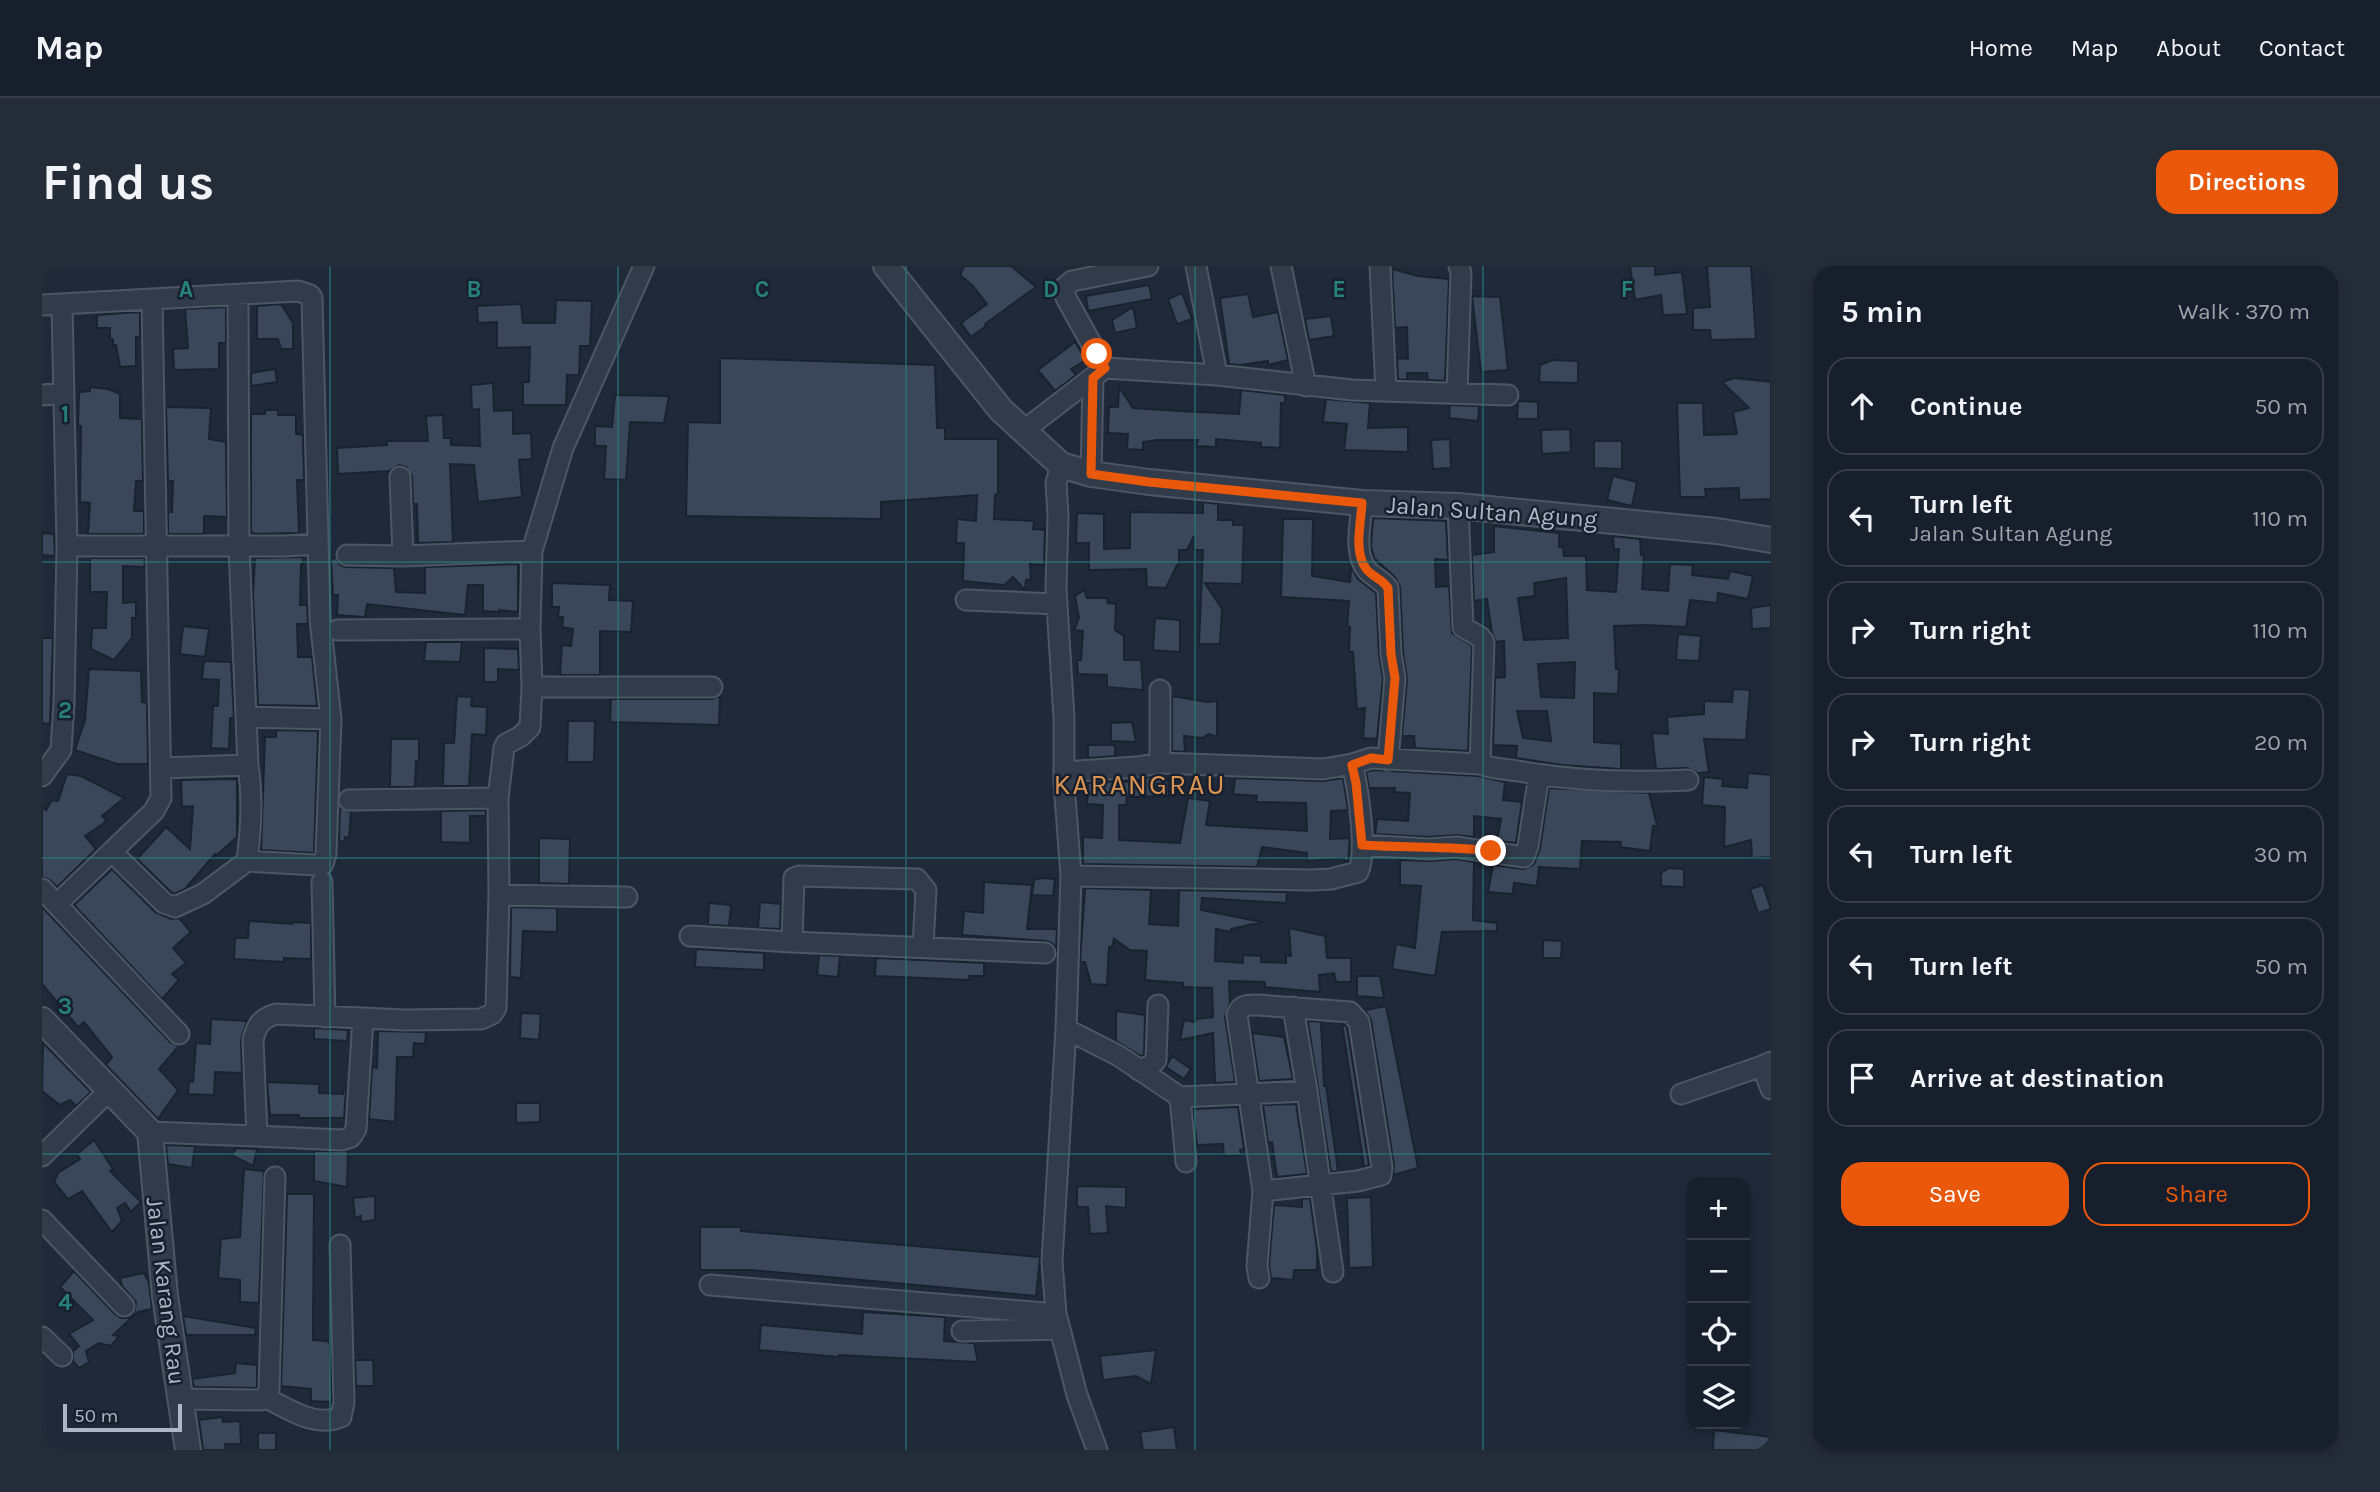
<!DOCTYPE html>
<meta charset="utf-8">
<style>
:root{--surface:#171f2c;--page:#242c38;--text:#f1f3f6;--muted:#9ea2a9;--line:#363d48;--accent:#ea580c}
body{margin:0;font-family:Karla,sans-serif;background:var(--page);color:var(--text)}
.controls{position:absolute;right:21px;bottom:21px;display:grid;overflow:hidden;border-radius:14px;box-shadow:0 4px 10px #0003}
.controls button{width:63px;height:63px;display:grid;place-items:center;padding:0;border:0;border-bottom:2px solid var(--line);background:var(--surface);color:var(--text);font:35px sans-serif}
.scale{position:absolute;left:21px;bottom:18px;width:119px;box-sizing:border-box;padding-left:7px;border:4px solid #adb6c7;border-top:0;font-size:19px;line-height:24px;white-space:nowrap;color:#adb6c7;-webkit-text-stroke:5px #18202e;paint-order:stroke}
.stop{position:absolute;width:21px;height:21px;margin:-16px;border:5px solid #ea580c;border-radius:50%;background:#fff}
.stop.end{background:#ea580c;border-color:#fff;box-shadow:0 2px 7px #0008}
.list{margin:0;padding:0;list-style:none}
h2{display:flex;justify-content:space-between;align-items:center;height:91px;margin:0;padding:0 28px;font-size:30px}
h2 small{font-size:23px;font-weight:400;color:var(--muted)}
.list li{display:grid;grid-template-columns:46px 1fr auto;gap:21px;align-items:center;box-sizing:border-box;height:98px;margin:0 14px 14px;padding:0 14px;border:2px solid var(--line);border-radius:21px}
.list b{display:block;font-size:26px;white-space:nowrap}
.list p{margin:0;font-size:23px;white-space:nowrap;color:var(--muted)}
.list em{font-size:23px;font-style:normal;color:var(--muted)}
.actions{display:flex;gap:14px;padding:21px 28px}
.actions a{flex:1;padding:16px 0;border:2px solid var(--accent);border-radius:21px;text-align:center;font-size:24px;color:var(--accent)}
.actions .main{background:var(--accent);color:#fff}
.icon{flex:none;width:38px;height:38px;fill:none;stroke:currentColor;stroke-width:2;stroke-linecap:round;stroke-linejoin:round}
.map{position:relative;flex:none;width:1729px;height:1184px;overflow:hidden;border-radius:21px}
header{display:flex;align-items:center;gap:42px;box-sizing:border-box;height:98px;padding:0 35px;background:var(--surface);border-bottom:2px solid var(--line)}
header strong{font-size:33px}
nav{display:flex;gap:38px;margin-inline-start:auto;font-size:24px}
.intro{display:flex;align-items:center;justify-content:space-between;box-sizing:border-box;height:168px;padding:0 42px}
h1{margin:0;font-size:49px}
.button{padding:18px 32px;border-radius:21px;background:var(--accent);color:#fff;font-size:24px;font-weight:700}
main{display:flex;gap:42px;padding:0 42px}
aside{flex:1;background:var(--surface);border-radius:21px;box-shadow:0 4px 10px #0003}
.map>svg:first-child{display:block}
.building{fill:#3a475a;stroke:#1a2230;stroke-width:2;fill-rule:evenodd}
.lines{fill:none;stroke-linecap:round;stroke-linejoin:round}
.minor-casing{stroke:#4d5665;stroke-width:23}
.tertiary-casing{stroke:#4d5665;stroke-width:28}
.minor{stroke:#323b4a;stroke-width:19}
.tertiary{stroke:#323b4a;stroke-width:24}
.route{stroke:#ea580c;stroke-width:9}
.grid{fill:none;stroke:#27807b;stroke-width:2;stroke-opacity:0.55}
.labels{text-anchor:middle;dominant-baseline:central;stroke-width:5;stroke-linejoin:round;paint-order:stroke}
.street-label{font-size:24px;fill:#adb6c7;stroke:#18202e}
.quarter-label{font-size:28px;letter-spacing:2px;fill:#dc9452;stroke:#18202e}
.grid-label{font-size:23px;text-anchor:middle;font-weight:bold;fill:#27807b;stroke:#18202e;stroke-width:5;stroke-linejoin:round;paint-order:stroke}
</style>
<header>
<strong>Map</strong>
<nav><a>Home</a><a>Map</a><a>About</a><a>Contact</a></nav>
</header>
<div class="intro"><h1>Find us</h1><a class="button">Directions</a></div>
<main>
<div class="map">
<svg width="1729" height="1184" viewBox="0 0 1729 1184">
<rect width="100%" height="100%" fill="#1f293a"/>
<path class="building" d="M922,0h47l25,21 -51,37 1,2 -15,11 -10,-14 26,-19 -14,-18 -13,-11z
M1588,0h25v9l27,-3 5,42 -24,1 -2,-20 -26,5z
M1665,0h44l5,73 -45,1 -1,-10h-17v-22l17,-1z
M1350,3l26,7 31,3 -4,102 -17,-1 -1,-7h-20v7l-9,-1 -1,-21 11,1 -1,-32 -12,1z
M1107,19l3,14 -64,12 -2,-15z
M1140,27l10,26 -15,5 -9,-25z
M1206,28l5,23 25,-5 10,48 -20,5v-4l-28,4 -11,-1 -9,-66z
M1430,30l28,1 8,73 -27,2z
M514,34l36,1 -2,45h-10l-1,29h-12l-1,30h-43v-23h6l1,-35 -33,1v-26l-19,1 -1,-17 44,-2 2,19h32z
M239,38l12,19v26h-12l-3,-10h-21v-33z
M184,41v36h-7v26l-45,1 -1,-21 15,-1 -3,-39z
M1091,41l4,21 -22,5 -3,-13z
M98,46v25h-4v29l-16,1 -4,-22h-3v-6h-3v-11h-13v-13z
M1289,50l3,20 -25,4 -4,-21z
M1033,76l11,18 -15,9 5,6 -21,16 -17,-21z
M678,92l215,7 2,63h8v11h53v55l-3,1 -1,24 40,2 -1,8 12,1 -1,35 -14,-1 1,15 -5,1 -1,10 -12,-13 -9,8 -41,-4 1,-38h-8l1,-24 19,2 1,-26 -96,7v17l-195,-3 2,-94 32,1z
M1511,94l25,1v22l-39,-1 1,-17z
M233,103l2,13 -26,4v-13z
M1693,112l36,4v117l-32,1v-12l-34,1 1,8h-26l-3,-94h26l1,32 33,-1 -4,-22 16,-4 -27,-26z
M451,117l1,28 19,-1v24l18,-1 1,26 -13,1 3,37 -44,5 -4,-37 -24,-1 3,78 -35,1 -1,-39h-4l-1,-28 -6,-9 -7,-2 -10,6 -51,3 -1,-26 50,-3v-4h41l-2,-25 17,-1 1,23h7v7l29,1 -1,-37 -7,1 -1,-25z
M48,121l18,2 12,5v24l22,1 1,62h-7l-2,30h10v23h-56l2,-31 -10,-1 1,-76h-3l1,-34 11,-1z
M1077,121l14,21 46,3 60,3 2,-24 44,5v8h-4l-1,45 -19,-1v-4l-45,-4v8l-20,-1 2,-6h-41l-14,2v8l-16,-1 1,-15 -20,-1 1,-26h9z
M573,129l54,1 -5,27 -34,-1 -4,58 -22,-1 2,-33h-11v-20l17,1z
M1284,133l44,4 -2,25 40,-1v25l-64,-2 3,-26 -24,-2z
M1476,135l20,1v17h-21z
M1408,139l29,1 -1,15 -29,-3z
M124,141l45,1 -2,31 17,3 1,75 -23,-1v18h-36v-22h4l1,-31h-5z
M223,144h13v5h18v19l7,1 1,45h-7l2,53 -44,1 -4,-2v-118h14z
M1528,163l1,23 -29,2 -1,-24z
M1408,173l1,29 -18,1 -2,-29z
M1552,175h28v28l-28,-1z
M1571,210l24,6 -5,24 -25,-6z
M1161,236l15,2v16h15v5h11l-2,59 -37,-1 17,26 -2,35h-21l4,-94h-9v-14l-7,14h-8v15h-2l-11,23 -19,-1 -1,-18 -57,1v-27h-13l1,-30 27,1v35l26,-1v-36l73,1z
M1331,252l73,3 2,39 -13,-1 1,28 13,-1 3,47 20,13 -4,105 -53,-3 -1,-12h-12l5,-57 -4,-26 -3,-66 -5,-10 -21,-19 -3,-12z
M1241,253h30l-1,57 38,6 1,-15 7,12 18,14 3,62 4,23 -6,61 -14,-1 2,-30 -8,1 -4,-57h-4l1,-25 -3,-1 2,-25 -68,-4z
M1452,260l65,7v14h4l1,9h22l1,34 29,2 3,-43h-5l-1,-13 27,3 1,16h3l-2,34 26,2 2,-27 23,1 -1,10 36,4 2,-8 23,5 -5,23 -30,-6 -1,10 -27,-3 -4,27 -40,-2 -32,1 2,43h3l-1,25 -24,-1v49l27,2v25l-59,-4 -46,-7 1,-12 -24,-1 2,-67 10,-1 -1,-36 -8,1 -4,-9 -5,-34 -13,2 -2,-46 22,-3zM1524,312l2,60 -44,2 -6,-42 17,-2 -1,-13zM1533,396l-1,36 -33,-1 -3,-33zM1475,445h30l4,30 -28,-3z
M0,267l12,1 1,22 -13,-1z
M261,291v7h-2l-1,41h7l1,19h-11l1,33h14l5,49 -59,-1 -5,-111 2,-36z
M48,292h54l1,9 -22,-1v37l13,-1v16h-4v20l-18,22 -23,-11 1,-21h14l1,-36h-17z
M294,292l4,7 6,2 48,1 2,24 29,1v-26l93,-3v46l-1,2 -18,-2v2l-16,-1v-26h-15l-3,30 -98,-11 -2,13 -28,-2 1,-20h-5l-2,-36z
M510,317l58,2 -1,15 24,1 -2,31 -31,-1v44h-40l2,-30 9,1 2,-17 -11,-2 1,-10h-5l1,-10h-7z
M1042,324l3,8h20l1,5 8,1 -1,26 9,6v24h17l2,30 -36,-3v-12l-29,-1 -1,-14h4l2,-29 -9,-1 5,-12 -4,-22z
M1729,339v23l-19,1 -1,-21z
M1113,352l25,2v32l-27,-2z
M141,360l26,3 -4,28 -25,-3z
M1636,368l23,2 -2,25 -23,-1z
M0,372h11l-3,86 -8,-1z
M384,376h36l-2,20 -36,-1z
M442,382l34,1 1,21 -21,-1v13h-14z
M162,395l27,1 3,56h-4l-1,31 -18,-1 2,-42h5l1,-26 -17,-1z
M47,403l52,2 1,31 5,1 1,61h-31l-42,-14 10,-30z
M1691,423l17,1 -4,50 -42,-1 5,33 -11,1 -11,-5 -31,1 -4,-36 16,1 -1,-17 37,-3v-13l28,1z
M415,430l15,1 -1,9 16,1 -1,28 -14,-1 -3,52h-26l1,-43h10z
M678,430l-1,29 -109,-3 1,-23h101z
M1130,430l36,6 9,-1v36l-8,-3 -7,4 -18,-2 1,16 -13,-1z
M526,455h27l-1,41h-27z
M1090,456l4,20 -25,-1v-18z
M234,464l42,1 -4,122 -53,-3 4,-113h11z
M349,473h28v22h-3l-1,26h-25z
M1046,479h27v11l-27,2z
M1331,504l105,6 27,6 -2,18 19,2 -6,41 -19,-2 4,-22 -27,-3v21l-17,-2 -28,2 -54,-3 2,-15 31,2 2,-28 -16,-1 1,-4h-26l-3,-16z
M1706,507l23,2v82l-19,1 -1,-18 -27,7 1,-40 -23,-2 2,-28 19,2 -1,7 25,2z
M25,508l14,2 43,22 -22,18 5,5 -22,15 11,13 -39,38 -7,-7 -8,-3v-70l4,3 6,-10 6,1z
M1119,509l7,1 1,20 -42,1 -1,8h-7v35l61,3 8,-45 22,3 -4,24 101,6 -1,-28 -50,-1 1,-6 -24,-2 2,-16 88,3 20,-3 5,32 -17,1 -1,28 20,-1 -2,23h-4v-3l-37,3v-8l-45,-6 -5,20 -174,-3v-27l19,1 1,-33 -16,-1 1,-21 27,-2 28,2v-5z
M195,513v58l-20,18 -2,-1 -30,35 -11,5 -3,-2 -34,-33 29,-32 24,22 3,-43 -11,1 -1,-27z
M1507,522l100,5 8,33h-4l-3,25 -30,-4 1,-5 -39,-1 -2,28 -41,-2 -2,19 -23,-3 -1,11 -25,-2 5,-27 30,4 9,-3 3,-4 5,-14z
M298,542l11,4 -2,26 -4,-1 -1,5 -5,-1z
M444,544v6h-16v27l-29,-1v-31z
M497,572l31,1 -1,45 -30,-1z
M1414,593l18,3 -1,58 24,3v8l-55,1 -7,44 -43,-7 4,-25 19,4 6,-62 -21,-1v-25l30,1z
M1627,602l15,1v18l-23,-1v-13z
M70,603l43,43 16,7 8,-1 12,14 -18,16 13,15 -14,11 7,6 -17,19 -88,-94z
M1000,612l13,1 -2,17 -21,-1 2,-15z
M942,616l48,3 -5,44h30l-1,20 -4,-6 -6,-2 -84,-6 2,-24 19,2z
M1721,619l8,24 -13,4 -8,-24z
M1043,622l66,2 -2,34 29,2 1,-36 108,2 -1,11 -84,-5 -1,12 61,12 -31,7v3l-15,-3 -1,32 28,2v-8l18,1v6l25,1v-8l5,1 -2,-28 36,8 2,22h24v24h-15l-2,-9 -15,2 1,17 -55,-5v-5l-36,-1 1,22 -5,14 10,65 -20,1 -2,-50 -33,7 4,-20 11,2 1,-3 17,-2 -1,-29 -29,-1v-4l-38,-3 2,-29 -17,-1 -16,-11 -2,8h-3l-2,38 -16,-1 -6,-22h-5z
M718,636l21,2 -1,25 -22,-1z
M667,637l22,2 -2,21 -21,-1z
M0,641l128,135 9,4 -20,23 19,21 -20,29 -52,-54 6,-8 -28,-35 -6,5 -36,-43z
M469,641l46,1v24l-34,-1 -2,47 -11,-1z
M207,655l43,3v-2l19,1v36l-27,-1v4l-50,-3 1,-21h13z
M1501,674l19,1 -1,17h-18z
M654,683l68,4v17l-69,-3z
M777,689l21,1 -2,21 -21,-2z
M834,692l108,5v13h-15l1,4 -95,-4z
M1315,710h23l4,22 -27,-2z
M1344,740l32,162 -25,7 1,-10 -23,-145 -6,-10z
M1074,745l29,4 -1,40 -3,1 -25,-15z
M479,747l20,1 -2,26 -19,-2z
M169,753l36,2 -6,19 1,33 -27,-1 -1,23 -26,-1 1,-13 4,1 3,-39 14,1z
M1270,755l9,1 3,64h2l12,85 -7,1 -23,-150z
M1300,758l5,3 22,138 -5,2z
M272,762l34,2 -1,11 -33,-2z
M336,765l48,1 -1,12 -11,-1 -1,14h-16l-2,65 -26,-3 3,-52 5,1z
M1210,767l32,4 9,42 -34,2z
M1,777l48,49 -15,14 -6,-6 -10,5 -18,-14z
M1130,790l19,13 -7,10 -18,-12z
M225,816l52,2v9l24,1v-4h3l-2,28h-45v-3h-29z
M474,837h24v19l-24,1z
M1254,838l11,70 -30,3 -5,-35 -4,1 -5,-38z
M1196,841l6,42 -4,1 1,5 -17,1 -1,-12 -26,1 -4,-36z
M52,874l19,29 -3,2 31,31 -10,10 -6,-9 -8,5 5,13 -10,11 -30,-41 -14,8 -14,-17 4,-9 22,-14 -3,-5z
M124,879l29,1 -3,22 -24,-4z
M195,882l20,1 -4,17 -22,-11z
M272,885h34l-1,36 -33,-6z
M202,903l20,2 -5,132 -19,-1v-22l-22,-2 3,-39 19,-2z
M1035,920l49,1v21l-20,-2 2,27 -18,1 -2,-27h-11z
M245,928h27l-1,146 14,1 3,3 2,58 -21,-1v-12l-30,-3z
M333,930v24l-14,2v-6l-6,2 -2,-20z
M1329,931l2,70 -24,1 -2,-70z
M1268,932l7,51v21h-23l-1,10 -22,-2 -2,-13 5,-60 28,2v-8z
M658,961h41v4l299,26 -4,39 -285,-26h-51z
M32,1005l41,43 6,4h10l4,-8 1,-8 -14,-16 -2,-8 24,-5 5,10 3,26 -14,3 -25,23 6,1 -8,10 -12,-3 -13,8 3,11 -10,6 -6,-7v-10l6,-5 -10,-12 24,-14 -33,-33z
M821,1046l82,5 -1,24 30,2 4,19 -139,-7v2l-80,-7 2,-25 101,9z
M141,1050l73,12 -1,7h-69z
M1114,1084l-5,34 -15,-8 -33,4 -3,-24z
M313,1094h18l1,26h-18z
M194,1097l21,2v23l-63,-1 -2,-8 43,-6z
M180,1151l1,5 17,-1 1,23h-16l1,6h-23l-4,-30z
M1132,1161l3,23h-34l-3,-18z
M1672,1164l57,7v13h-58z
M216,1167h18v17h-18z"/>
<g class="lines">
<defs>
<path id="minor" d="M1154,0l21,109
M1239,0l25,120
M1338,0l6,124
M0,39l256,-14 12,4 2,3 8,321 11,100 -5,135 -3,10 -7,1 -69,-4
M1063,102l-39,-70 -2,-10 8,-7 76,-15
M1415,127l4,-120 -2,-7
M0,129l22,-2
M981,165l82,-63 112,7 135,15 156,5
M1019,199l-5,18 2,32 -2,74 8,129v65l7,93 -5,153 -14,232 4,53 4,15 17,66 20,55
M1049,208l2,-96
M358,211l3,79
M1320,237c-1,20 -9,50 5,67 6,7 15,10 21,18l3,66 4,24 -7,82
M1416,240l5,121 17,10 4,5 -4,122
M25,280h218l33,-2
M305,289l56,1 129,-5
M924,334l91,4
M296,364l192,-1
M490,421h180
M1118,424v73
M204,451l85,2
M119,502l87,-3
M1022,506l73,-5 23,-4 163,6 29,-5
M0,510l19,-26 3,-47 3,-157 -5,-241
M307,534l149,-2
M1320,579l67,4 27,-2 68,10 4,-11 11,-71
M70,586l52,51 11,4 28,-13 44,-33c4,-33 6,-63 1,-96l-9,-218 -1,-251
M1029,610l240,4 20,-1 27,-7c10,-20 0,-84 -6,-108l19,-6 109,6c12,5 26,5 38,7 56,10 113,12 170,9
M280,616l3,135
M0,623l137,145
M457,629l128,2
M15,638l97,-93 7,-13 -9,-499
M648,670l102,6
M881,680l3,-56 -9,-11 -118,-3 -5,2 -2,64 253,11
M1251,741l14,84
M1024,763l53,27 61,41 127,-6 26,181
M1729,796l-9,4 9,23
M1097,804l12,-5 5,-5 2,-55
M1639,828l81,-28
M1138,831l6,65
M108,866l107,4 -4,-96c4,-16 8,-21 23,-26l129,6 76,-1 11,-5 4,-6 3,-113 -1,-97 6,-50 2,-4 15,-8 9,-9 2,-40 -2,-58 2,-78 31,-103 81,-182
M215,870l85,4 9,-3 5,-8 7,-110
M0,890l68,-66
M0,954l82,86
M1217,1012l-2,-12 6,-75 -26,-176c4,-11 11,-10 21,-10l92,7 9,10 23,145 -1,8 -23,6 -95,10
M668,1019l346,29
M920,1065l98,-2
M0,1071l20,19
M224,1132c23,11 49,30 75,19l3,-15 -4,-157
M138,1133l81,1 5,-2 3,-8 6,-213"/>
<path id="tertiary" d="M844,0l115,144 60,55 30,9 58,8 213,21 96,3 259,25 54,9
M0,754l108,112 15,164 23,154"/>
</defs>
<use href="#minor" class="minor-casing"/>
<use href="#tertiary" class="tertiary-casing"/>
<use href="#minor" class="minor"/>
<use href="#tertiary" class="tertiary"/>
</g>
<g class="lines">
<path class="route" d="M1055,88l8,14 -12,10 -2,96 58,8 213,21c-1,20 -9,50 5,67 6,7 15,9 21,18l3,66 4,24 -7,82 -17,-2 -19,7 4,18 6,62c44,3 87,1 129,6"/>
</g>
<path class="grid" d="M288,0v1184M576,0v1184M864,0v1184M1153,0v1184M1441,0v1184M0,296h1729M0,592h1729M0,888h1729"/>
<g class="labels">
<g class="street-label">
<text transform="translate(1450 246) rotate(4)">Jalan Sultan Agung</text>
<text transform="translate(124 1025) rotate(83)">Jalan Karang Rau</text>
</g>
<g class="quarter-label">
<text x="1098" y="518">KARANGRAU</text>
</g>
</g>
<g class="grid-label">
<text x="144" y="31">A</text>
<text x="432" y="31">B</text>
<text x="720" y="31">C</text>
<text x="1009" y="31">D</text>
<text x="1297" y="31">E</text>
<text x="1585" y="31">F</text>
<text x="23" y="156">1</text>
<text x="23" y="452">2</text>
<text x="23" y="748">3</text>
<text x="23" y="1044">4</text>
</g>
</svg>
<div class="controls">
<button>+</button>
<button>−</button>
<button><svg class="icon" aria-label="locate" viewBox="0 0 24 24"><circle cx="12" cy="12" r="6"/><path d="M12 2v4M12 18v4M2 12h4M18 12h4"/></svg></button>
<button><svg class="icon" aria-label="layers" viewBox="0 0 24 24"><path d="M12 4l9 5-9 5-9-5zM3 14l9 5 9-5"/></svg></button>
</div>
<div class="scale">50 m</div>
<div class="stop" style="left:1055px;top:88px"></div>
<div class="stop end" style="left:1449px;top:585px"></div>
</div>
<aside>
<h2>5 min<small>Walk · 370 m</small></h2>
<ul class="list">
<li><svg class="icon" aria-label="ahead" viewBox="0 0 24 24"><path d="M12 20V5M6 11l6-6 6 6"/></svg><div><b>Continue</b></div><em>50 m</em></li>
<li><svg class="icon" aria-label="left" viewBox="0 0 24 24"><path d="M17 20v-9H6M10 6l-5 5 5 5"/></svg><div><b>Turn left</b><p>Jalan Sultan Agung</p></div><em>110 m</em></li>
<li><svg class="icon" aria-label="right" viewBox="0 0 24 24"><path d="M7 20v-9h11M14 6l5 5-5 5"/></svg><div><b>Turn right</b></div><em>110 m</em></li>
<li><svg class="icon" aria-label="right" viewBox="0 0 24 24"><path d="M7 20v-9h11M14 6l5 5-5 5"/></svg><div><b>Turn right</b></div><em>20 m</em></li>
<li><svg class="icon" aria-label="left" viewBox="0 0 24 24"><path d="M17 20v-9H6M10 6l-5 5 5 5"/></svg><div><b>Turn left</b></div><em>30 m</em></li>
<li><svg class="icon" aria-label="left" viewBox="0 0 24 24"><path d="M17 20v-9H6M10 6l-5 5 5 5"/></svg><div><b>Turn left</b></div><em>50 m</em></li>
<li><svg class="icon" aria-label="arrive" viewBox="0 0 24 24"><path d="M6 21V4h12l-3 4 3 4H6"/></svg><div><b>Arrive at destination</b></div></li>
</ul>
<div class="actions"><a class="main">Save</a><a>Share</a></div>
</aside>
</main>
